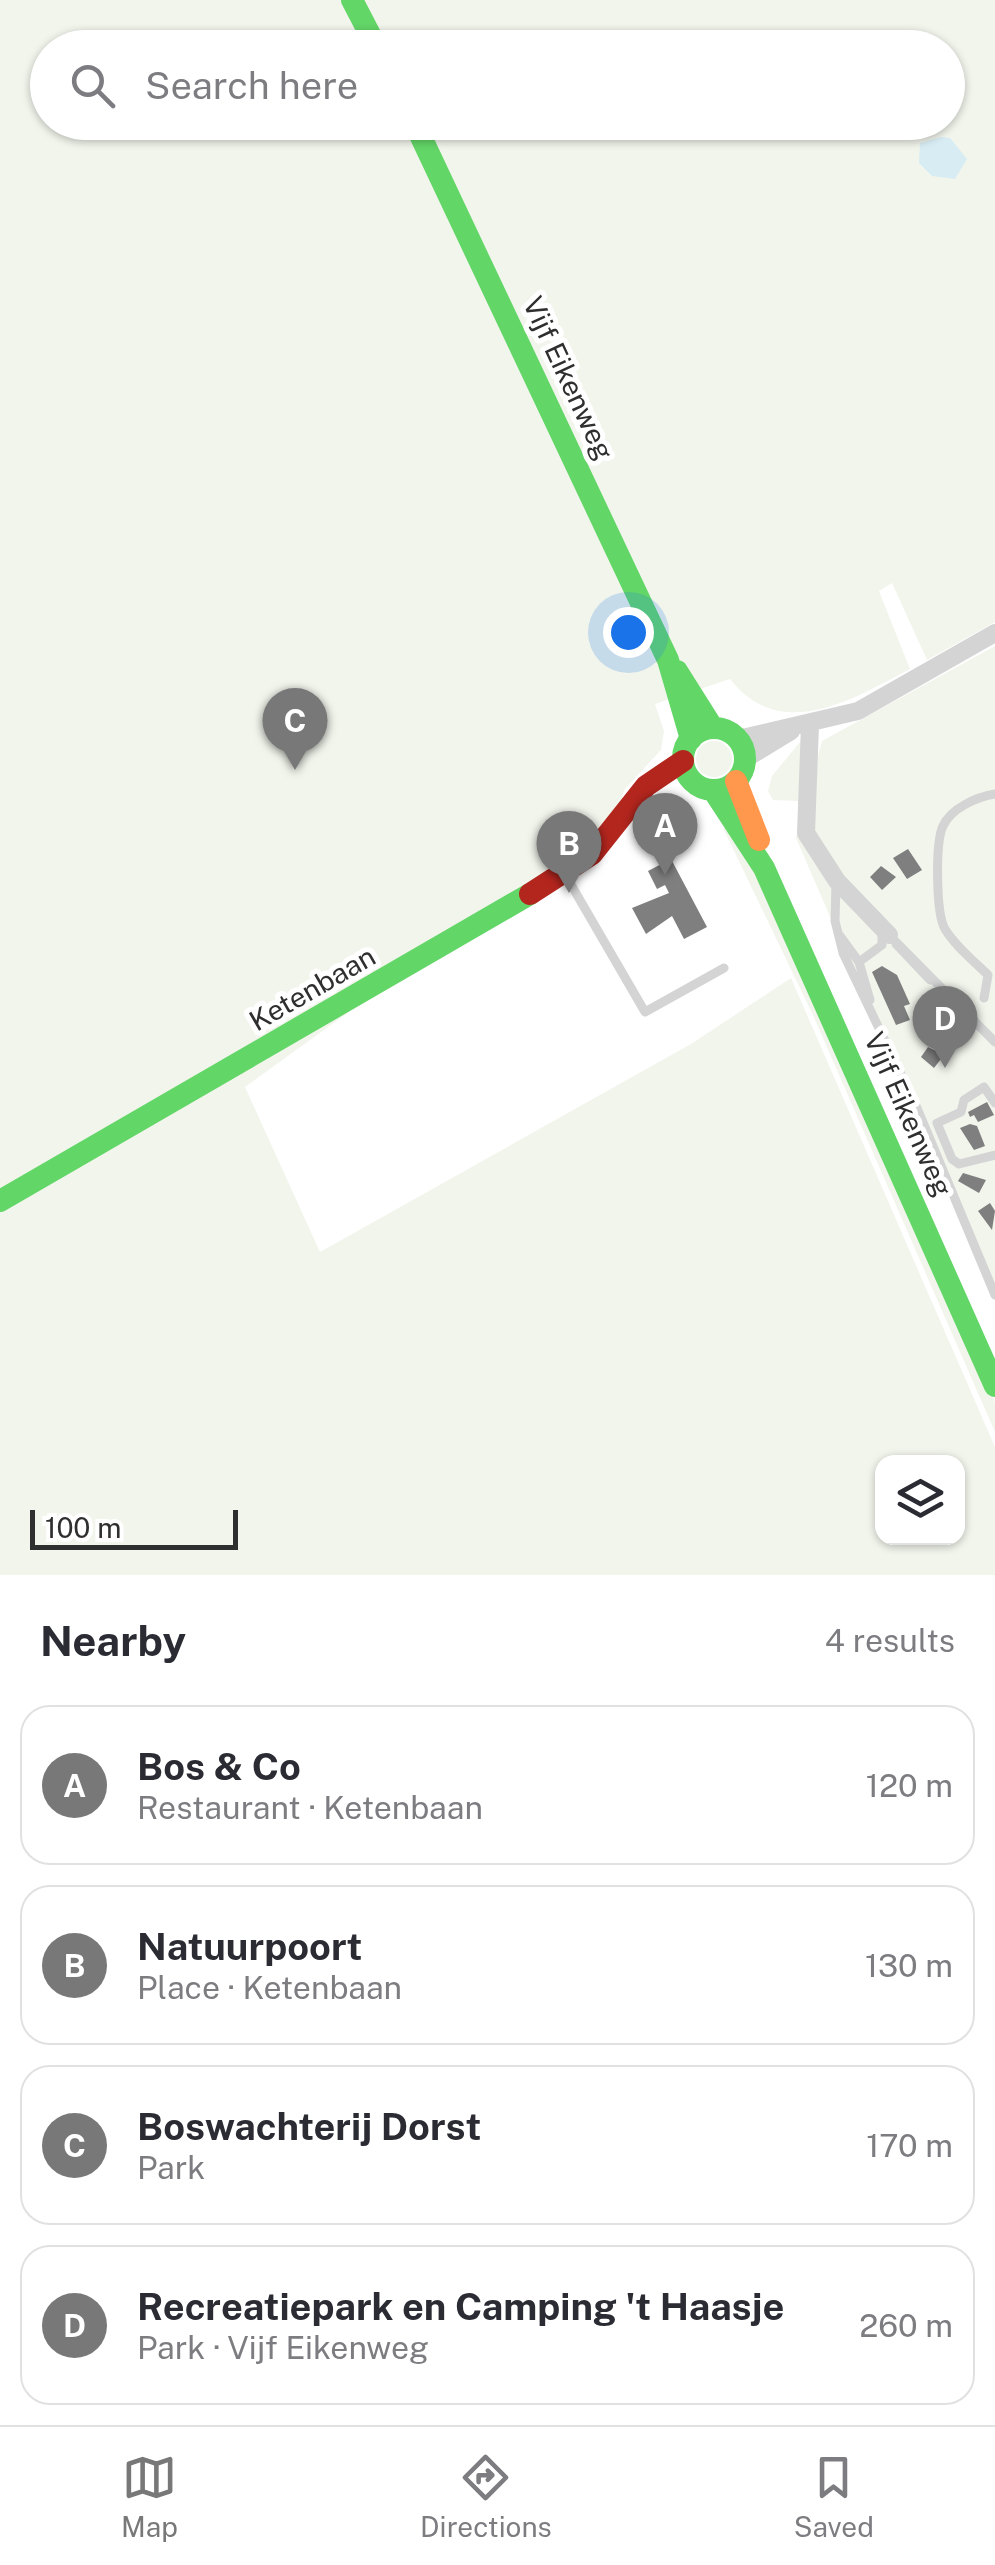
<!DOCTYPE html>
<meta charset="utf-8">
<style>
:root{--surface:#fff;--page:#f2f2f3;--text:#2b2b33;--muted:#7c7c81;--line:#e1e1e2;--accent:#787878}
body{margin:0;font-family:"Public Sans",sans-serif;background:var(--page);color:var(--text)}
.controls{position:absolute;right:30px;bottom:30px;display:grid;overflow:hidden;border-radius:20px;box-shadow:0 2px 8px #0004}
.controls button{width:90px;height:90px;display:grid;place-items:center;padding:0;border:0;border-bottom:2px solid var(--line);background:var(--surface);color:var(--text);font:50px sans-serif}
.scale{position:absolute;left:30px;bottom:25px;width:208px;box-sizing:border-box;padding-left:10px;border:5px solid #2f2f2f;border-top:0;font-size:28px;line-height:35px;white-space:nowrap;color:#2f2f2f;-webkit-text-stroke:8px #fff;paint-order:stroke}
.you{position:absolute;left:628px;top:632px;width:35px;height:35px;margin:-25px;border:8px solid #fff;border-radius:50%;background:#1a73e8;box-shadow:0 0 0 15px #1a73e833}
.badge{display:grid;place-items:center;width:65px;height:65px;border-radius:50%;background:var(--accent);color:#fff;font-size:32px;font-weight:700}
.pin{position:absolute;translate:-50% -82px;filter:drop-shadow(0 2px 5px #0008)}
.pin::after{content:'';position:absolute;top:52px;width:35px;height:30px;background:inherit;clip-path:polygon(0 0,100% 0,50% 100%)}
.list{margin:0;padding:0;list-style:none}
h2{display:flex;justify-content:space-between;align-items:center;height:130px;margin:0;padding:0 40px;font-size:42px}
h2 small{font-size:32px;font-weight:400;color:var(--muted)}
.list li{display:grid;grid-template-columns:65px 1fr auto;gap:30px;align-items:center;box-sizing:border-box;height:160px;margin:0 20px 20px;padding:0 20px;border:2px solid var(--line);border-radius:30px}
.list b{display:block;font-size:38px;white-space:nowrap}
.list p{margin:0;font-size:32px;white-space:nowrap;color:var(--muted)}
.list em{font-size:32px;font-style:normal;color:var(--muted)}
.icon{flex:none;width:55px;height:55px;fill:none;stroke:currentColor;stroke-width:2;stroke-linecap:round;stroke-linejoin:round}
.map{position:relative;flex:none;width:995px;height:1575px;overflow:hidden}
.search{position:absolute;background:var(--surface);box-shadow:0 2px 8px #0004;left:30px;right:30px;top:30px;height:110px;display:flex;align-items:center;gap:25px;box-sizing:border-box;padding:0 35px;border-radius:55px;color:var(--muted);font-size:38px}
.sheet{height:850px;background:var(--surface)}
nav{display:flex;justify-content:space-around;align-items:center;box-sizing:border-box;height:140px;border-top:2px solid var(--line);background:var(--surface);font-size:28px;color:var(--muted)}
nav a{display:grid;justify-items:center;gap:5px}
nav .on{color:var(--accent)}
.map>svg:first-child{display:block}
.green{fill:#f2f5ec;fill-rule:evenodd}
.water{fill:#d8ecf3}
.building{fill:#7f7f7f}
.lines{fill:none;stroke-linecap:round;stroke-linejoin:round}
.lane{stroke:#d4d4d4;stroke-width:9}
.street{stroke:#d4d4d4;stroke-width:18}
.fast{stroke:#63d668;stroke-width:22}
.slow{stroke:#ff974d;stroke-width:22}
.jam{stroke:#b3261e;stroke-width:22}
.labels{text-anchor:middle;dominant-baseline:central;stroke-width:10;stroke-linejoin:round;paint-order:stroke}
.street-label{font-size:28px;fill:#2f2f2f;stroke:#fff}
</style>
<div class="map">
<svg width="995" height="1575" viewBox="0 0 995 1575">
<rect width="100%" height="100%" fill="#fff"/>
<path class="green" d="M0,0h995v622l-68,38 -35,-77 -13,8 31,78c-57,30 -129,75 -180,10l-75,25 9,27 -3,19 -37,40 -6,22 -33,39 -153,101 -187,135 75,165 371,-208 100,-66 204,469v128h-995zM48,48h900v74h-900zM882,1462h76v76h-76z
M995,646v652l-199,-460 26,-97z
M696 759a18 18 0 1 1 36 0a18 18 0 1 1-36 0Z
M800,742l5,4 -6,55 -26,-1 -5,-9 4,-15z
M731,825l129,267 135,310v30l-183,-419 -89,-185z"/>
<path class="water" d="M941,137l9,1 17,21 -12,20 -23,-3 -13,-13 1,-20z"/>
<path class="building" d="M908,849l14,21 -15,9 -14,-21z
M671,859l36,68 -23,12 -12,-23 -26,18 -14,-26 37,-15 -4,-8 -8,4 -9,-18z
M881,866l15,11 -14,13 -12,-13z
M882,966l15,9 13,29 -6,2 6,14 -14,5 -24,-53z
M938,1004l9,9 -19,19 -12,-12z
M928,1047l16,8 -10,13 -13,-11z
M987,1102l7,13 -16,7 -4,-7 -4,2 -2,-5z
M970,1124l7,2 8,20 -11,4 -14,-22z
M963,1173l23,7 -7,13 -21,-12z
M990,1203l5,8 -3,19 -14,-19z"/>
<g class="lines">
<path class="lane" d="M566,876l79,136 79,-44
M836,882l-1,39 8,32 74,155 78,187
M889,935l106,107
M840,936l19,26
M896,944l34,36
M984,998l4,-23c-14,-14 -33,-29 -43,-46 -9,-15 -10,-86 -2,-103 8,-18 34,-29 52,-32
M870,1000l-11,-38 23,-17v-15
M995,1103l-11,-16 -20,13 -3,12 -24,11 15,36 7,5 36,-9"/>
<path class="street" d="M810,725l-4,108 31,48 52,54
M738,739l120,-28 137,-78
M745,759l46,-28"/>
<path class="fast" d="M352,0l25,48
M414,122l254,538 23,79
M677,671l36,57
M683 759a31 31 0 1 1 62 0a31 31 0 1 1-62 0Z
M713,790l51,78 231,518
M0,1201l530,-307"/>
<path class="slow" d="M736,781l23,59"/>
<path class="jam" d="M530,894l62,-40 54,-68 37,-25"/>
</g>
<g class="labels">
<g class="street-label">
<text transform="translate(569 378) rotate(65)">Vijf Eikenweg</text>
<text transform="translate(312 988) rotate(-30)">Ketenbaan</text>
<text transform="translate(909 1114) rotate(66)">Vijf Eikenweg</text>
</g>
</g>
</svg>
<div class="controls">
<button><svg class="icon" aria-label="layers" viewBox="0 0 24 24"><path d="M12 4l9 5-9 5-9-5zM3 14l9 5 9-5"/></svg></button>
</div>
<div class="scale">100 m</div>
<div class="you"></div>
<div class="pin badge" style="left:665px;top:875px">A</div>
<div class="pin badge" style="left:569px;top:893px">B</div>
<div class="pin badge" style="left:295px;top:770px">C</div>
<div class="pin badge" style="left:945px;top:1068px">D</div>
<div class="search"><svg class="icon" aria-label="search" viewBox="0 0 24 24"><circle cx="10" cy="10" r="6"/><path d="M15 15l6 6"/></svg>Search here</div>
</div>
<section class="sheet">
<h2>Nearby<small>4 results</small></h2>
<ul class="list">
<li><span class="badge">A</span><div><b>Bos &amp; Co</b><p>Restaurant · Ketenbaan</p></div><em>120 m</em></li>
<li><span class="badge">B</span><div><b>Natuurpoort</b><p>Place · Ketenbaan</p></div><em>130 m</em></li>
<li><span class="badge">C</span><div><b>Boswachterij Dorst</b><p>Park</p></div><em>170 m</em></li>
<li><span class="badge">D</span><div><b>Recreatiepark en Camping 't Haasje</b><p>Park · Vijf Eikenweg</p></div><em>260 m</em></li>
</ul>
</section>
<nav>
<a class="on"><svg class="icon" aria-label="map" viewBox="0 0 24 24"><path d="M3 6l6-2 6 2 6-2v14l-6 2-6-2-6 2zM9 4v14M15 6v14"/></svg>Map</a>
<a><svg class="icon" aria-label="directions" viewBox="0 0 24 24"><path d="M12 3l9 9-9 9-9-9zM9 14v-3h6M13 9l2 2-2 2"/></svg>Directions</a>
<a><svg class="icon" aria-label="saved" viewBox="0 0 24 24"><path d="M7 4h10v16l-5-4-5 4z"/></svg>Saved</a>
</nav>
